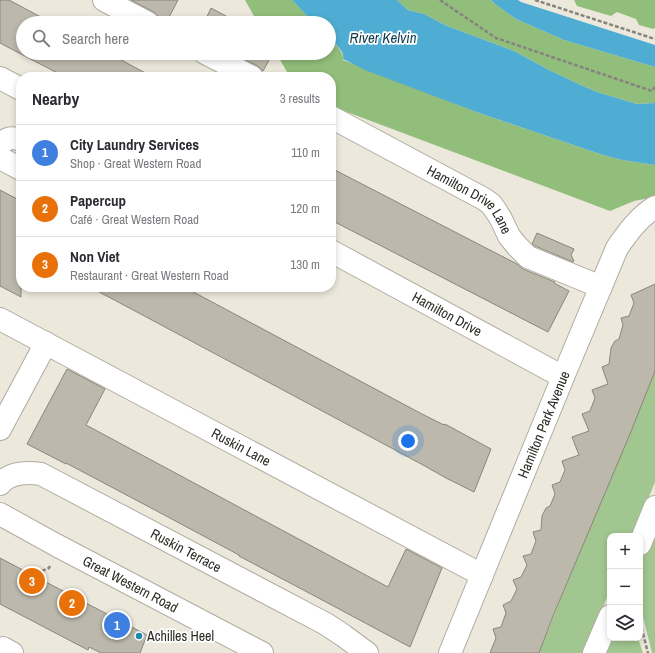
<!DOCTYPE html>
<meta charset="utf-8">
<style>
:root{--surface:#fff;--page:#f7f7f7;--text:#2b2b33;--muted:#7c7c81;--line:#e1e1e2;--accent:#0b8043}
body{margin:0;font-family:"Archivo Narrow",sans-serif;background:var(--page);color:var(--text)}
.controls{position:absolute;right:12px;bottom:12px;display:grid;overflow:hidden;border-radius:8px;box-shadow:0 2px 6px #0003}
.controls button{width:36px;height:36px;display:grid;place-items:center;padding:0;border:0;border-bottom:1px solid var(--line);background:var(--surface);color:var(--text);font:20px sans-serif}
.you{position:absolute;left:408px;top:441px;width:14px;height:14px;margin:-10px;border:3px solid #fff;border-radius:50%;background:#1a73e8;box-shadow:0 0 0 6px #1a73e833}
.badge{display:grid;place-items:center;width:26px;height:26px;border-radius:50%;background:var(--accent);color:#fff;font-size:13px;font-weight:700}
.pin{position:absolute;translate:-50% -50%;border:2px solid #fff;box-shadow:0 1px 4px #0006}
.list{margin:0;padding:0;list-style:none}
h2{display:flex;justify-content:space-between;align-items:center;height:52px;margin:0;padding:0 16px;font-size:17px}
h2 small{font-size:13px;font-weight:400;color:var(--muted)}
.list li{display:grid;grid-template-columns:26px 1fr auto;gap:12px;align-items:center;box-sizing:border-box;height:56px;padding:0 16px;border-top:1px solid var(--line)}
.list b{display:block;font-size:15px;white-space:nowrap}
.list p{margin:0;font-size:13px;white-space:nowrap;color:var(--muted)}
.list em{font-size:13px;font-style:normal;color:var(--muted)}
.icon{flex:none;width:22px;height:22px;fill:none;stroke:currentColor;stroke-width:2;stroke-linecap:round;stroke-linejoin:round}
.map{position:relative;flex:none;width:655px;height:653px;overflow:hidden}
.search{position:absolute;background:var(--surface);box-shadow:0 2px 6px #0003;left:16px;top:16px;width:320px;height:44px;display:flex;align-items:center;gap:10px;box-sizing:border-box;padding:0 14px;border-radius:22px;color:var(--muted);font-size:15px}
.panel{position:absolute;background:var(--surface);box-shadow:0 2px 6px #0003;left:16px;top:72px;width:320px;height:220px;border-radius:16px}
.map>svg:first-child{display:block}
.green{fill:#a2c690}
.forest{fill:#92be7b}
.water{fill:#4fadd3}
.building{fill:#bcb8ac;stroke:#89867b}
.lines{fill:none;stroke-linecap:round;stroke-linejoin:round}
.minor-casing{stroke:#b0aca1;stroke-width:24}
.major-casing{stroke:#b0aca1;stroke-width:24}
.path{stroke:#86847c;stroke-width:2.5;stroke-dasharray:4 2;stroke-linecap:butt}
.minor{stroke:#fff;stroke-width:22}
.major{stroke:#fff;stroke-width:22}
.poi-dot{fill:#1c8ab0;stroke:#fff;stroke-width:1.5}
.labels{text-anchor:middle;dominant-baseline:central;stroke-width:3.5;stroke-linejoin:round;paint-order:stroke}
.street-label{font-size:14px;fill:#2b2a25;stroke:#fff}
.poi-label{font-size:14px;fill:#2b2a25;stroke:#fff;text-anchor:start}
.water-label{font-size:15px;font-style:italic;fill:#123c4d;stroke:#fff}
</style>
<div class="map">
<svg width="655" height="653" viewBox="0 0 655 653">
<rect width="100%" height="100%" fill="#ece8dc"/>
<path class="green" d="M655,371v111l-22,54h-23v54l-26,63h-45c37,-95 78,-187 116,-282z
M655,523v130h-3l-11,-44 -1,-50z
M610,638h28l5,15h-42z"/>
<path class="forest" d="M245,0h47l22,23h-56z
M397,0h94l4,4 21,15 48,21 91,27v36l-18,1 -40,-12 -14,-6 -34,-16 -35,-19 -67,-25 -23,-12 -16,-4z
M574,0h81v28l-2,1 -14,-4 -3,-6 -19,-7 -6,4 -34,-10z
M329,38c6,6 15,13 14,22l136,53 124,42 19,5 33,5v32l-21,4 -24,10 -279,-105v-29h-41l-14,-24h53z"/>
<path class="water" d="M292,0h105l11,10 16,4 23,12 67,25 35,19 34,16 14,6 40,12 18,-1v62l-33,-5 -19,-5 -124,-42 -114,-43 -22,-11c2,-8 -8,-15 -14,-21v-15h-15z
M491,0h27l3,2 134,43v22l-91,-27 -48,-21 -21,-15z"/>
<path class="building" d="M0,0h9l43,23h-29v30h85l45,24h-88l-65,-34z
M131,0h47l-12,23 -6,-3 -2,-4 -4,-4z
M211,8l26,14 1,1h-34z
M232,53h31l6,7 -6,11 -5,-5z
M331,168l186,96 6,5 32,13 -1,1 15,8 -21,41 -217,-112z
M0,190l21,11v96l-21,-11z
M537,233l37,16 -3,6 3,6 -1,1 -38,-16 -3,-2z
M655,284v87l-25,63 -77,182 -14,37h-49l6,-15 -3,-9 8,-2 5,-14 -3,-8 8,-4 6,-12 -4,-9 8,-3 6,-12 -4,-9 8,-2 5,-13 -3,-9 8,-2 1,-14 4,-8 4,-2 5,-12 -3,-9 8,-3 5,-12 -3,-9 17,-6 -7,-18 17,-6 -7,-17 8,-3 5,-13 -3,-8 16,-6 -6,-17 7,-3 2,-16 4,-7 4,-2 4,-14 -2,-7 8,-2 5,-13 -3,-8z
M90,287h94l238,127 22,11 1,-1 46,25 -17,43 -28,-14 -23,-13 -67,-36z
M67,369l38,20 -19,36 302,162 18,-38 36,19 -32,79 -84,-45 -87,-46v-1l-86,-46 -87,-46v1l-39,-20z
M0,558l147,77 -7,18h-39l-12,-6 -1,3 -88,-46z"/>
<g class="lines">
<defs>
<g id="minor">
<path d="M104,0l44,23"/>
<path d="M205,53l47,24"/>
<path d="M0,78l21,11"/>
<path id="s1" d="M331,117l153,82 7,5 5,7 5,8 8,17 8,10 11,11 73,30"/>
<path d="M0,144c9,-7 11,-7 21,-4"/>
<path d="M0,158l21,11"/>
<path id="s2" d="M331,251l232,126"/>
<path id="s3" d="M0,319l482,256"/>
<path d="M0,429l46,-86"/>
<path id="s4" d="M0,484c10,-12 27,-12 41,-10l285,150 18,12 23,17"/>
<path d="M640,544l15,-37"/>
<path d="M3,648l9,5"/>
<path id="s5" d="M450,653l113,-276 54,-129c11,-16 22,-31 38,-41"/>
<path d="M594,653l16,-37"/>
</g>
<g id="major">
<path id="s6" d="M0,514l56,31 206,108"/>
</g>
</defs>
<use href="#minor" class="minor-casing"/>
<use href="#major" class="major-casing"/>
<path class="path" d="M440,0l56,38 156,53 3,-4
M535,0l120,39
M42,571l7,-3 1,-2
M640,622l8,31"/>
<use href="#minor" class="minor"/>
<use href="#major" class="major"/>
</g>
<circle class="poi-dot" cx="139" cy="636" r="4"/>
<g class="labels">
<g class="street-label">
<text stroke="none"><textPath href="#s1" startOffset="163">Hamilton Drive Lane</textPath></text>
<text stroke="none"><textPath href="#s2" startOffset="132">Hamilton Drive</textPath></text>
<text stroke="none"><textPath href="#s5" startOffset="247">Hamilton Park Avenue</textPath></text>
<text stroke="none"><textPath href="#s3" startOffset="273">Ruskin Lane</textPath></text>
<text stroke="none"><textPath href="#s4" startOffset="208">Ruskin Terrace</textPath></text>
<text stroke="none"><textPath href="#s6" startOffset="148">Great Western Road</textPath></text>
</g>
<g class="poi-label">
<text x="147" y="636">Achilles Heel</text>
</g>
<g class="water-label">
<text x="383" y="37">River Kelvin</text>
</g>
</g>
</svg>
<div class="controls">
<button>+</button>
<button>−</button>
<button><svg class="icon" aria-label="layers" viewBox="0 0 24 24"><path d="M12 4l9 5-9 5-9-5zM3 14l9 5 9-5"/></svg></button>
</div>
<div class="you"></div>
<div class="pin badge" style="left:117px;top:625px;background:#3f7fe0">1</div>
<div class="pin badge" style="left:72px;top:603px;background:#e8710a">2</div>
<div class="pin badge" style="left:32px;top:581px;background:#e8710a">3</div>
<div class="search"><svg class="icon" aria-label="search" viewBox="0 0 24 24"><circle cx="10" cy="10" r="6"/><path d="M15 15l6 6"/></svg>Search here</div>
<section class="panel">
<h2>Nearby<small>3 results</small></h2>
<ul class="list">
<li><span class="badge" style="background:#3f7fe0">1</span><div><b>City Laundry Services</b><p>Shop · Great Western Road</p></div><em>110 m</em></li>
<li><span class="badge" style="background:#e8710a">2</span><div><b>Papercup</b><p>Café · Great Western Road</p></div><em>120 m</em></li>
<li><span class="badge" style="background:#e8710a">3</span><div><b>Non Viet</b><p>Restaurant · Great Western Road</p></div><em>130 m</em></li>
</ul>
</section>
</div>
